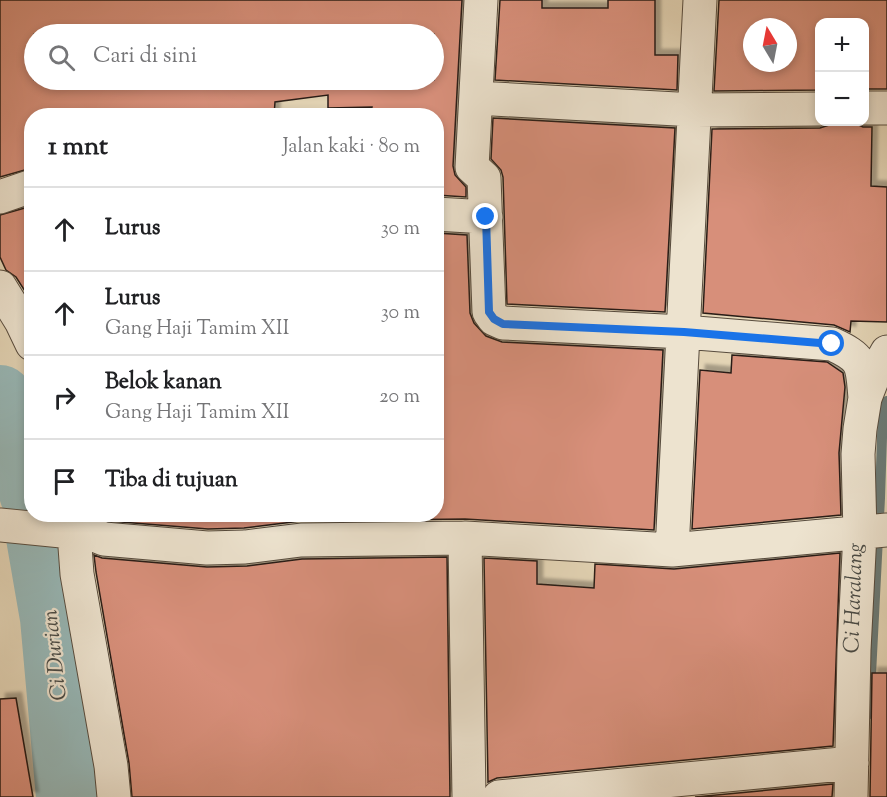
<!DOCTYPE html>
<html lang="id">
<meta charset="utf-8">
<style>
:root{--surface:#fff;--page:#f6f6f6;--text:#202124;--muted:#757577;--line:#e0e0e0}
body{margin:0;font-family:"Sorts Mill Goudy",serif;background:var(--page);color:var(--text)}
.controls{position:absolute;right:18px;top:18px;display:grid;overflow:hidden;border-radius:12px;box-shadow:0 3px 9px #0003}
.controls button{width:54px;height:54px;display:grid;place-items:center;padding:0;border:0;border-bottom:2px solid var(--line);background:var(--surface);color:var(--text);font:30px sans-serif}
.compass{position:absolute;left:743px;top:18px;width:54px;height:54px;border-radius:50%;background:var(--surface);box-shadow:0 3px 9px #0003;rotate:350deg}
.stop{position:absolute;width:18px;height:18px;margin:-14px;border:4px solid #1a73e8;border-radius:50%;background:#fff}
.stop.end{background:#1a73e8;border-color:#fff;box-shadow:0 2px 6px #0008}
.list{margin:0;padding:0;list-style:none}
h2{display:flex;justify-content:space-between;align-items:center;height:78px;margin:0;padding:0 24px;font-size:26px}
h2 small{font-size:20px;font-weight:400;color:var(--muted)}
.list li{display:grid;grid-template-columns:39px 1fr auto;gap:18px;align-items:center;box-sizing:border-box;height:84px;padding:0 24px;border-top:2px solid var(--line)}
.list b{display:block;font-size:22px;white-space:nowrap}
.list p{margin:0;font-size:20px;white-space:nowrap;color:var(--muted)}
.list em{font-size:20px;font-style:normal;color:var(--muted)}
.icon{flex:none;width:33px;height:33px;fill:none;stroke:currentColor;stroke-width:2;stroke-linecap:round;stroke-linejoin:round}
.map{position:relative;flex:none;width:887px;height:797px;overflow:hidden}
.search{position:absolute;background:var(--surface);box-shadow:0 3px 9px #0003;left:24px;top:24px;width:420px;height:66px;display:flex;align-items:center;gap:15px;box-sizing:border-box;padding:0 21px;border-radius:33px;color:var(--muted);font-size:22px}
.panel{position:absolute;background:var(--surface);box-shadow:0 3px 9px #0003;left:24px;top:108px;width:420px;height:414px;border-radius:24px}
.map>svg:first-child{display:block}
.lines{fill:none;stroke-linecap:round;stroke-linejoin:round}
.stream{stroke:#6b7a76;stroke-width:10}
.river{stroke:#97b7b6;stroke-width:66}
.building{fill:#d78f7a;stroke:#291e17;stroke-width:1.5;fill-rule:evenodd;filter:url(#shadow)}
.minor-casing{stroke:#584c3e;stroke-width:35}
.minor{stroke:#ede3cf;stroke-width:33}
.route{stroke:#1a73e8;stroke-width:8}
.labels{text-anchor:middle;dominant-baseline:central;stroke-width:4.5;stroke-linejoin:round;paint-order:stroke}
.water-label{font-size:22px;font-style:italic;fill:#4a4c47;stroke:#ede3cf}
</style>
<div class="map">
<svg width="887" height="797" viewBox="0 0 887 797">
<defs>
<filter id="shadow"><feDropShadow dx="5.5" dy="-5.5" stdDeviation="1.5" flood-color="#0004"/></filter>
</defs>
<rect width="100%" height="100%" fill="#e3d4b5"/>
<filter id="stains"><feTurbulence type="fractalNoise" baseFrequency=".00333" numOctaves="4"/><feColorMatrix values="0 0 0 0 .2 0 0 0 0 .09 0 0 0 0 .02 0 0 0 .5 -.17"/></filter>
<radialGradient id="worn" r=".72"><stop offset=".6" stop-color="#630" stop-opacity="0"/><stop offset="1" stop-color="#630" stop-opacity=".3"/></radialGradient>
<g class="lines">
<path class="stream" d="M869,714l11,-216 3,-91 4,-6"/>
<path class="river" d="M0,398l25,57 7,38
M35,514l18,104 16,179"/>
</g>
<path class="building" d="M0,0h462l-9,166 2,9 11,12v10l-30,-2v-79h-43l-22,-3 1,-6 -44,1v-13l-53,7 -1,14h-242v52l-32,9zM34,34h400v46h-400z
M500,0h42v8h66v-8h47v55h23l-1,35 -182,-10z
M719,0h168v89h-23v-67h-45v68l-105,1zM752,27h36v36h-36z
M493,118l182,10 -10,184 -158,-8 -4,-127 -2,-7 -10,-11z
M833,122h19l11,5h9l-1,59 16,1v135l-36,-1 -1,11 -16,-7 -131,-12 9,-184 108,-1 9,-3z
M32,206v96l-16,-25 -10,-7 -6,-13v-42z
M436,233l31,2 3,78 4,10 12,13 16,6 161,8 -9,180 -189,-11 -164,2 -57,7 -36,1 -99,-8 -9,-4 -1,-3h337z
M732,355l95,7 16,11 2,14 -6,66 2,62 -149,14 8,-159 31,3z
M840,553l-7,193 -336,32 -9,4 -4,-224 53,3v23l57,4 1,-24 79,5z
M94,555l8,3 105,9 40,-1 55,-7 145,-2 3,240h-318l-3,-34 -33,-191z
M872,673h15v124h-17z
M16,698l13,76 4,23h-33v-98z
M833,784l-1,13h-137z"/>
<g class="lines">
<defs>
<path id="minor" d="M481,0l-9,167 12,11 5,134 5,7 9,4 181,9 148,12c33,15 30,21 33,54
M476,98l219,12 125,-1
M864,108h23
M0,197l32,-11
M436,214l50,3
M0,287l21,34 11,23
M0,525l92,9 12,5 103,9 38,-1 56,-7 164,-2 207,12 215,-20
M74,533l3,41 34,192 3,31
M465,538l4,259
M672,550l28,-550
M499,797l353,-34
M851,797l3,-147 6,-117 -2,-79 2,-25 5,-31 9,-23 13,-23"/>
</defs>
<use href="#minor" class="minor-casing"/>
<use href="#minor" class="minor"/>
</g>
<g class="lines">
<path class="route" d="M486,217l3,95 5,7 9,5 181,8 148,12"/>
</g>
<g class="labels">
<g class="water-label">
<text transform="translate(855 598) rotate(-88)">Ci Haralang</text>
<text transform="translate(56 655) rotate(-96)">Ci Durian</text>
</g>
</g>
<rect width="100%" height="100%" filter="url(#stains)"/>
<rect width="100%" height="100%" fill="url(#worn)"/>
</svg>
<div class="controls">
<button>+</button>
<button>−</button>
</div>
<svg class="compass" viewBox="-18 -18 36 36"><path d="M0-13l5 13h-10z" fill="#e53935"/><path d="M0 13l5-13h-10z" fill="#757577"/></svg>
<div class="stop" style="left:832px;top:344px"></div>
<div class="stop end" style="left:486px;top:217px"></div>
<div class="search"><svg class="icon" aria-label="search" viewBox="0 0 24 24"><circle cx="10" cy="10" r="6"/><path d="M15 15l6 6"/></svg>Cari di sini</div>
<section class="panel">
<h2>1 mnt<small>Jalan kaki · 80 m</small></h2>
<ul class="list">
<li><svg class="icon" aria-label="ahead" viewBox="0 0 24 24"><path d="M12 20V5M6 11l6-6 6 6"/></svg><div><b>Lurus</b></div><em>30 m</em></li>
<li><svg class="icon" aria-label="ahead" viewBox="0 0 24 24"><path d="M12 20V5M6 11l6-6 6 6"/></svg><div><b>Lurus</b><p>Gang Haji Tamim XII</p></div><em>30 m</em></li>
<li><svg class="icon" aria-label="right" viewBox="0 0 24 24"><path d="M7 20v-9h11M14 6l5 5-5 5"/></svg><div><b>Belok kanan</b><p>Gang Haji Tamim XII</p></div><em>20 m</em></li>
<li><svg class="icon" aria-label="arrive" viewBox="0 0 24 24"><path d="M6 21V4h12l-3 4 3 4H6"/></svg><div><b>Tiba di tujuan</b></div></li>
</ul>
</section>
</div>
